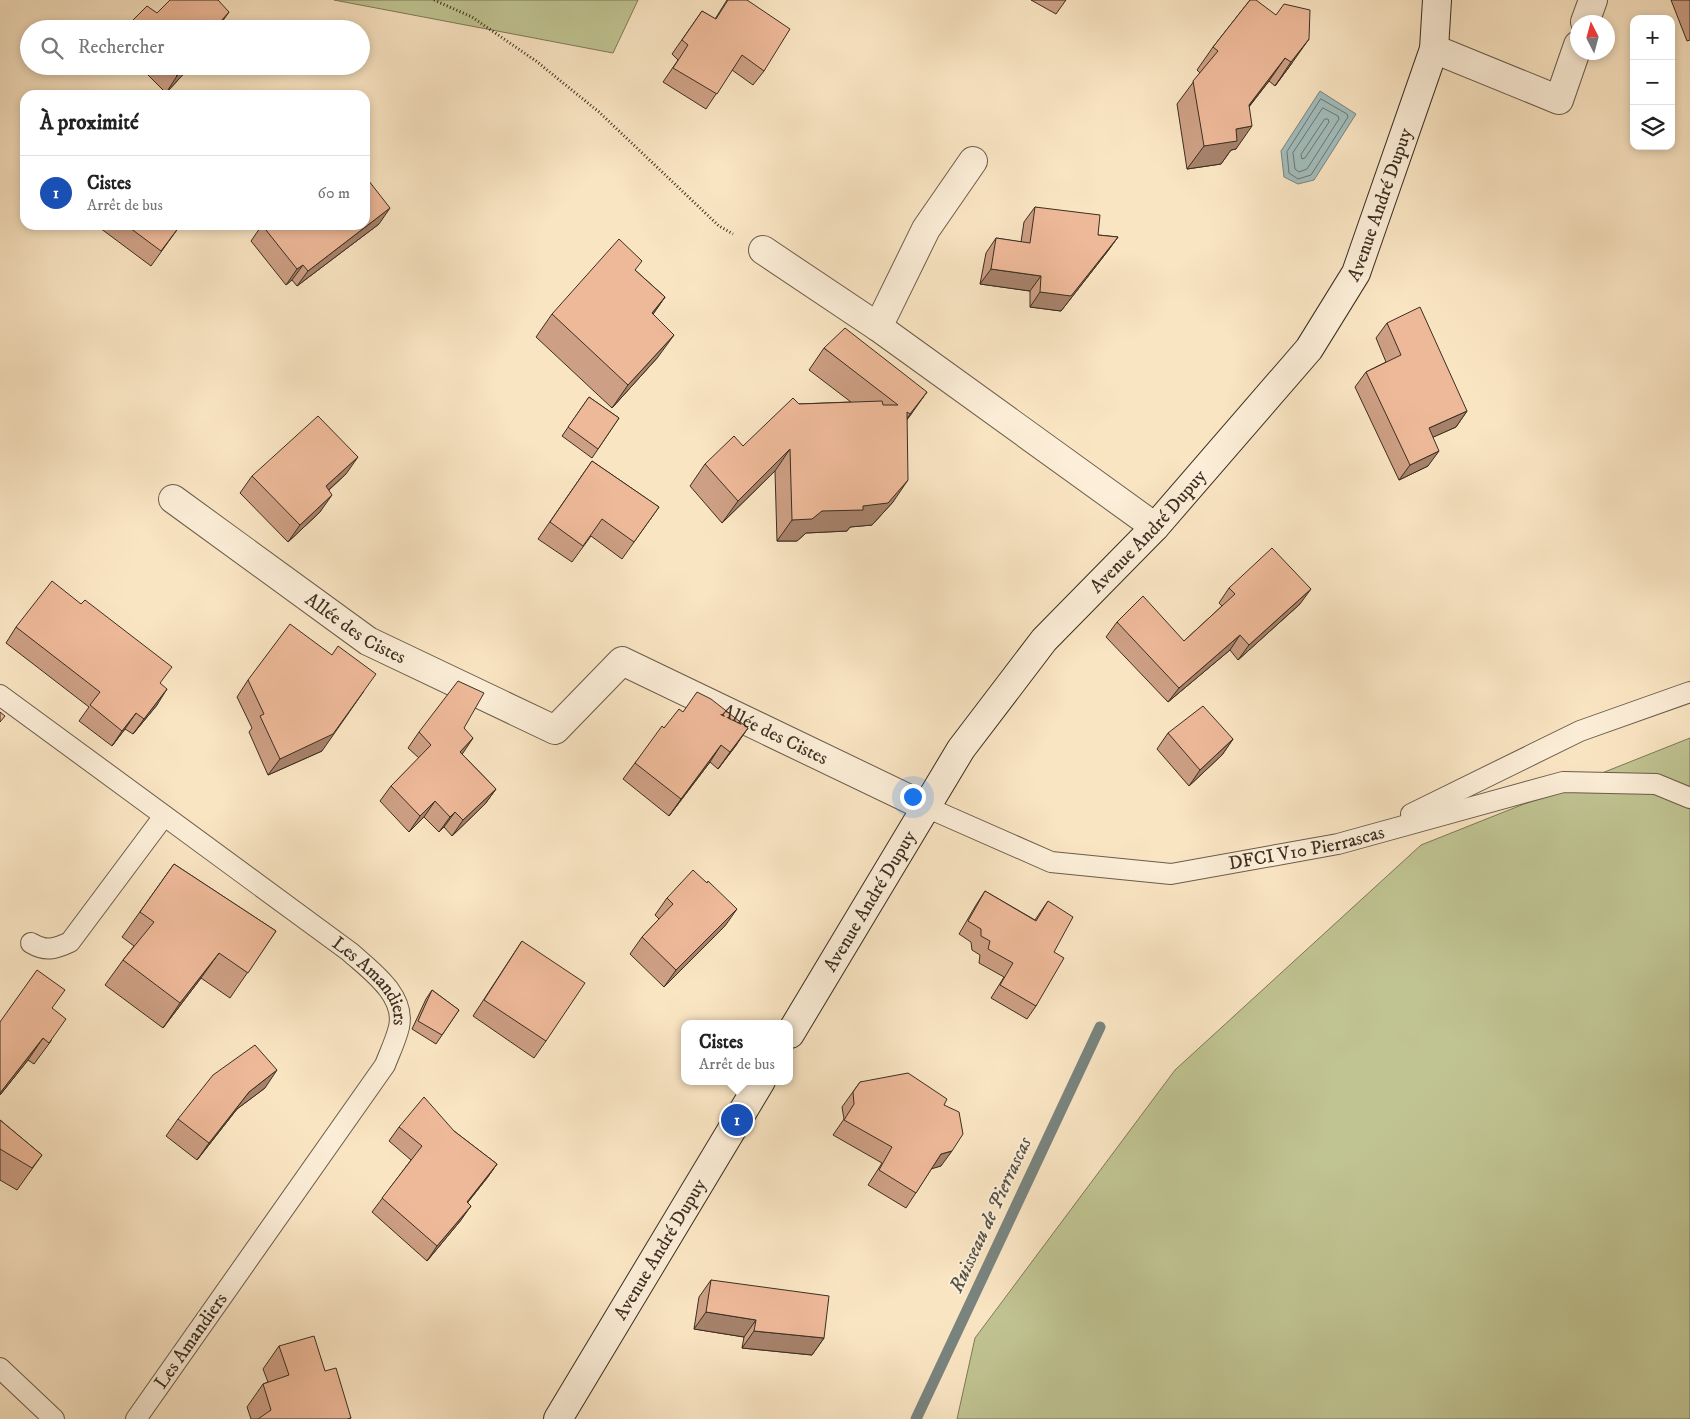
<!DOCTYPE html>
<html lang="fr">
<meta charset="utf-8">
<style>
:root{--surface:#fff;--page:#f2f2f2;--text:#222;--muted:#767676;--line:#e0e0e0;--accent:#8f2418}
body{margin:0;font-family:"IM FELL DW Pica",serif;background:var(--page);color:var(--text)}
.controls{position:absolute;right:15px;top:15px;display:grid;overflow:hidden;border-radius:10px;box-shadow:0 2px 8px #0003}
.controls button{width:45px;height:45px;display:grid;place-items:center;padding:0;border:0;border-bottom:1px solid var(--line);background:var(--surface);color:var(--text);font:25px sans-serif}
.compass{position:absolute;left:1570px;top:15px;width:45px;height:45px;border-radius:50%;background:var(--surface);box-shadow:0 2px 8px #0003;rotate:354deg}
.you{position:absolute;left:912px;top:796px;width:18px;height:18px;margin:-12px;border:4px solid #fff;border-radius:50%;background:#1a73e8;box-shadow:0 0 0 8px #1a73e833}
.badge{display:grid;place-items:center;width:32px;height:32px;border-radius:50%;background:var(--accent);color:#fff;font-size:16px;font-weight:700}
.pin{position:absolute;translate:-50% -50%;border:2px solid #fff;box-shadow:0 1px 5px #0006}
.popup{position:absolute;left:681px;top:1020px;width:112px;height:65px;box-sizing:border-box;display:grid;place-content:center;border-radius:10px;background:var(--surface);filter:drop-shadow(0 1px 4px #0005);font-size:16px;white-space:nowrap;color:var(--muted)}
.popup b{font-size:19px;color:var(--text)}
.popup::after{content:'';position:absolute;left:50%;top:100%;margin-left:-10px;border:10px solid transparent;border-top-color:var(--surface)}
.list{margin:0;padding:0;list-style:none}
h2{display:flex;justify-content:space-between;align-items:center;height:65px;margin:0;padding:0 20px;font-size:21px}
h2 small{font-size:16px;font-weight:400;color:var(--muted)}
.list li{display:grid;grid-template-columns:32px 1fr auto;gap:15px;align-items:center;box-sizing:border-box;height:75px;padding:0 20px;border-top:1px solid var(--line)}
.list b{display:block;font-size:19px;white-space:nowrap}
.list p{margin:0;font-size:16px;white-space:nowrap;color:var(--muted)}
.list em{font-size:16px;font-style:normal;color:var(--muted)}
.icon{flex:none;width:28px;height:28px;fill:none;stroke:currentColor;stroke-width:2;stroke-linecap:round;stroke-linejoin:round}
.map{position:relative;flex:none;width:1690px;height:1419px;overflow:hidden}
.search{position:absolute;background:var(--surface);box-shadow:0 2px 8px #0003;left:20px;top:20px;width:350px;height:55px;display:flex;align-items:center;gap:12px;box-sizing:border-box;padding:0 18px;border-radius:28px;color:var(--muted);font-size:19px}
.panel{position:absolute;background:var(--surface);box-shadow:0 2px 8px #0003;left:20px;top:90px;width:350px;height:140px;border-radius:15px}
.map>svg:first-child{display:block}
.green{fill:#c0c492;stroke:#7e795a}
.water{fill:#a2bdbd;stroke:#79847f}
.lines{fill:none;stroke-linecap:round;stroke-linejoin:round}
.shore{stroke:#6e766f;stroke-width:1}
.stream{stroke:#79847f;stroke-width:11}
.lane-casing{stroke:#6b5c4a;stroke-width:22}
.street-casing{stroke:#6b5c4a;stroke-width:30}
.secondary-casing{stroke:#3b2e21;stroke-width:30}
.path{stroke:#3b2e21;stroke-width:3;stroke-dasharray:1 2.5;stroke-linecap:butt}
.lane{stroke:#fceed8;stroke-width:20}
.street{stroke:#fceed8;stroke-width:28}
.secondary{stroke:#fceed8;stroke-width:28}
.wall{fill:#cd9f84;stroke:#3b2e21}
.shaded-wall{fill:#a7826b;stroke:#3b2e21}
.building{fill:#eeb999;stroke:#3b2e21}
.labels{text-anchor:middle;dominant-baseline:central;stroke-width:4;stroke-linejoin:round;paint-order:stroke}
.street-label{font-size:19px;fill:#3b2e21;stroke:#fceed8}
.water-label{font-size:20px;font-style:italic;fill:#555248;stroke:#fceed8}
</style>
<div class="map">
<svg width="1690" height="1419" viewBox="0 0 1690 1419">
<rect width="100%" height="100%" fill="#fae5c3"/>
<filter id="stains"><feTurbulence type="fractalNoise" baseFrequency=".004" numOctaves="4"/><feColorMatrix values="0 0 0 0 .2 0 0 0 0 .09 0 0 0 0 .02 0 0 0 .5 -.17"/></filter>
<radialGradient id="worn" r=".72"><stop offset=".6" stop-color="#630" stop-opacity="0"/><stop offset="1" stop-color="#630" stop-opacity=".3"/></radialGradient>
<path class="green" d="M334,0h304l-25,53z
M1690,738v681h-733l18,-81 200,-268 246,-225z"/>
<path class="water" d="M1320,91l36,23 -42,66 -16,4 -14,-7 -3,-26z"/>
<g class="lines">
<path class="shore" d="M1321,99l26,15 1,3 -37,58 -13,4 -9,-6 -2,-21z
M1323,108l15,8 1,3 -32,50 -8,3 -4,-3 -2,-16z
M1325,119h3l1,3 -24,36 -3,1 -1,-4z"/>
<path class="stream" d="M916,1419l184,-392"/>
<defs>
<g id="lane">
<path id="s1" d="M0,695l350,257c20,18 56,43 49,75 -3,13 -9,25 -14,38l-249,354"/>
<path id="s2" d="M926,807l125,55 120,12 167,-30 225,-62 93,2 34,14"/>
<path d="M1411,814l169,-83 110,-39"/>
<path d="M31,943c15,9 24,6 39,-1l94,-126"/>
<path d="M0,1368l54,51"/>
</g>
<g id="street">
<path d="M1585,22l8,-22"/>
<path d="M1434,49l125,51 19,-55"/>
<path d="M973,161l-47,68 -48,98 277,200"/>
<path d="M763,250l115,77"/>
<path id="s3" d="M173,499l195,142 187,89 67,-69 304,146"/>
</g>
<g id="secondary">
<path id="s4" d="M790,1034l171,-285 83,-109 111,-113 154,-178 47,-76 78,-224 3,-49"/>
<path id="s5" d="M558,1419l203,-338"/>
</g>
</defs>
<use href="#lane" class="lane-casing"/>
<use href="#street" class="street-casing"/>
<use href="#secondary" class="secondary-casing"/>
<path class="path" d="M434,0l38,17 64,44 63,51 120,114 14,8"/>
<use href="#lane" class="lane"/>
<use href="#street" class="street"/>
<use href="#secondary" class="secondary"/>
</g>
<path class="wall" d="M727,0h20l17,71 -11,14 -21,-15 -26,39 -43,-27 15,-22 -6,-6 30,-43 13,8z
M1031,0h35l-10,14z
M1250,0l42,63 -17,23 -6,-5 -20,26 -13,42 -5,1 -10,14 -34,5 -10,-65 23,-31 -3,-3 16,-23z
M1671,0h19v40l-3,1z
M139,66h52l-25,27z
M1035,207l63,28 20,2 -11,15 -46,59 -31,-4v-16l-50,-7 6,-31 10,-15 25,4 3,-20z
M379,224l-82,62 -5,-6 -6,5 -35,-44 11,-16z
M96,225h80l3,2 -28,39z
M635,270l30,27 -12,17 5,43 -46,51 -76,-71 16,-23z
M1387,323l80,88 -11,16 -23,10 -5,29 -29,14 -44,-93 11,-15 20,-10 -10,-24z
M824,348l88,65 -5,6 -14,83 -21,23 -22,2 -3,4 -41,2 -9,8h-20l-2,-70 -53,52 -32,-37 15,-22 38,-18 56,-42 52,-2 -42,-32z
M589,397l30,21 -27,40 -30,-22z
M592,461l67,46 -37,52 -31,-23 -19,26 -34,-23z
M346,474l-17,16 -9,22 -32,30 -48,-49 12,-17z
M1229,588l71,16 -62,56 -8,-10 -62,52 -62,-65 11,-15 67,19 38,-35 -3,-3z
M16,627l144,57 -3,21 -24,29 -8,-5 -13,17 -33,-25 10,-14 -83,-64z
M248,680l74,71 -54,24 -19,-43 3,-4 -15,-31z
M683,712l54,32 -19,25 -8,-7 -41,54 -46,-37 12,-16 29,-35z
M464,728l-2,26 34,35 -11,15 -33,32 -8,-9 -5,5 -15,-15 -15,15 -29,-31 11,-15 28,-28 -11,-10 11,-16z
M1168,733l65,6 -11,16 -33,31 -32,-37z
M174,864l102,67 -46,67 -29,-20 -38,50 -58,-43 18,-25 11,-14 -12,-9z
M985,891l50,29 13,-19 6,51 -18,54 -9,13 -36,-21 13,-21 -25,-14 1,-8 -8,-5 -1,-8 -12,-8 17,-29z
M667,898l58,28 -61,61 -34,-33 12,-17 17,-18 -4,-4z
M522,941l24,100 -12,17 -61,-42z
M432,990l27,20 -23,34 -24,-15 14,-30z
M52,1009l-1,32 -17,23 -6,-4 -28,35v-73z
M860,1082l84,23 -3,61 -9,2 -26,40 -38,-23 14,-22 -49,-28 11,-16 -2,-12z
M265,1088l-28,21 -40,51 -31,-24 12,-17z
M0,1120l42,35 -25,35 -17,-10z
M399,1127l55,4 43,33 -10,14 -19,24 -7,18 -34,41 -55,-49 39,-52 -22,-19z
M711,1280l113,58 -12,17 -70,-7 2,-11 -50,-8 5,-32z
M279,1346l46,25 26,47 -1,1h-99l-4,-12 16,-23 5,-2 -5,-13z"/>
<path class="shaded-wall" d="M229,12l-12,17h-3z
M1309,39l-17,24 -17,23 16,-24z
M1285,58l-16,23 -37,47 17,-23z
M187,66h4l-25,27 11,-17z
M1252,126l-16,23 -5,1 -10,14 -34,5 17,-23 32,-17z
M390,208l-11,16 -82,62 11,-15z
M1118,237l-11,15 -46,59 -31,-4 10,-15z
M303,265l-11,15 -6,5 11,-16z
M991,269l50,7 -11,15 -50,-7z
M665,297l-16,23 3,-7z
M674,335l-16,22 -46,51 16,-23z
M927,392l-15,21 -17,23 15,-22z
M1467,411l-11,16 -38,17 11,-16z
M790,449l-15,22 -53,52 16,-22z
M1439,451l-11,15 -29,14 11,-15z
M358,457l-12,17 -32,29 12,-17z
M908,480l-15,22 -21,23 -22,2 -3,4 -41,2 -9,8h-20l15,-21 30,-9z
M332,495l-12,17 -32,30 12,-17z
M1311,589l-11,15 -62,56 11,-15z
M1240,635l-10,15 -62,52 11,-14z
M167,689l-10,16 -24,29 11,-15z
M364,691l-42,60 -54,24 12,-16z
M136,713l-11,16 -13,17 10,-15z
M748,728l-11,16 -19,25 12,-17z
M473,738l-10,15 -13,14 10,-15z
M1233,739l-11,16 -33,31 11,-16z
M721,745l-11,17 -41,54 12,-17z
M496,789l-11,15 -33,32 11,-16z
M435,801l-11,16 -15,15 11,-16z
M455,812l-11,15 -5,5 11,-15z
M737,909l-12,17 -61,61 12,-17z
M219,953l-18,25 -38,50 17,-25z
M43,1038l-15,22 -28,35v-2z
M277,1070l-12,18 -28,21 -40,51 12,-17 40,-51z
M952,1151l-11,15 -10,3 10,-15z
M497,1164l-10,14 -30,38 10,-14z
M471,1206l-10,14 -34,41 10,-15z
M706,1312l50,8 -12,17 -50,-8z
M754,1331l70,7 -12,17 -70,-7z"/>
<path class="building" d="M170,0h48l11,12 -15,17h-85l-2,-3 20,-20 10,7z
M728,0h19l43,29 -26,42 -22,-16 -25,39 -44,-26 15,-23 -6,-5 20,-29 14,8z
M1250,0h6l20,15 8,-11 26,6 -1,29 -18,23 -6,-4 -36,47 3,21 -16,3 1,12 -33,5 -11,-65 25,-30 -5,-4z
M167,66h20l-10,10z
M365,176l25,32 -82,63 -5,-6 -6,4 -35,-44h103z
M1035,207l65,8 -2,20 20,2 -47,59 -31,-4 1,-16 -50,-7 5,-31 34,5z
M126,225h50l3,2 -18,24z
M619,239l23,22 -7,9 30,27 -13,16 22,22 -46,50 -76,-71z
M1420,307l47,104 -38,17 10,23 -29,14 -44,-93 35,-17 -14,-32z
M845,328l82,64 -17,22 -3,-2 1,68 -20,23 -25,3v4l-41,1 -10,8 -20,1 -2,-71 -52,52 -33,-37 29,-28 9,10 50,-48 6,6 83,-3 1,4h15l-74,-57z
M589,397l30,21 -21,31 -30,-22z
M318,416l40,41 -32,29 6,9 -32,30 -48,-49z
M592,461l67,46 -25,35 -32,-23 -19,27 -33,-24z
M1272,548l39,41 -62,56 -9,-10 -61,53 -62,-66 26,-26 41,45 51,-47 -6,-6z
M52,581l29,23 4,-4 87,67 -12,16 7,6 -23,30 -8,-6 -14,18 -32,-26 10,-13 -84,-65z
M290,624l42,31 6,-9 38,28 -43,60 -53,25 -20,-43 4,-2 -16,-34z
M458,681l26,12 -20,35 9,10 -13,14 36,37 -33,31 -8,-8 -5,5 -15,-16 -15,15 -29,-30 40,-41 -12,-13z
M697,692l14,7 37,29 -18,24 -9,-7 -40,54 -46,-36 27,-37 2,2 15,-19 4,3z
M1203,706l30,33 -33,31 -32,-37z
M0,712l5,4 -5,6z
M174,864l102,67 -28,42 -29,-20 -39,50 -57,-43 31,-38 -14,-10z
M693,870l14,13 1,-2 29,28 -61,61 -34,-33 31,-33 -6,-6z
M985,891l51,30 12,-20 25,16 -19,35 10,6 -28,48 -36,-21 13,-22 -25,-14 2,-8 -9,-5v-7l-13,-8z
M522,941l63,42 -39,58 -62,-41z
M37,970l28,20 -13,18 14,11 -17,24 -6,-5 -43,55v-71z
M432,990l27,20 -17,25 -24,-14z
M255,1045l22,25 -28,22 -40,51 -31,-24 35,-44z
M908,1073l39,26 -3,6 15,7 4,22 -11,17 -11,3 -25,39 -37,-23 13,-23 -48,-27 10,-16 -1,-12 7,-10z
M424,1097l30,34 43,33 -30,38 4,4 -34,40 -55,-48 40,-52 -23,-19z
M0,1120l42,35 -10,13 -32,-19z
M711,1280l118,16 -5,42 -70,-7 2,-11 -50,-8z
M314,1336l11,35 11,-3 15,50 -4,1h-89l13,-9 -8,-26 26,-9 -10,-29z"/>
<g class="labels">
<g class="street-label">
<text stroke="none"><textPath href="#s4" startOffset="1025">Avenue André Dupuy</textPath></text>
<text stroke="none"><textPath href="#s4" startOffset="620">Avenue André Dupuy</textPath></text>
<text stroke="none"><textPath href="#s3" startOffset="224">Allée des Cistes</textPath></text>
<text stroke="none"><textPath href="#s3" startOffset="714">Allée des Cistes</textPath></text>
<text stroke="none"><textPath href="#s2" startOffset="395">DFCI V10 Pierrascas</textPath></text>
<text stroke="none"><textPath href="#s4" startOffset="155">Avenue André Dupuy</textPath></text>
<text stroke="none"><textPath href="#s1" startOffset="471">Les Amandiers</textPath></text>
<text stroke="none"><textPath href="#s5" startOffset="198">Avenue André Dupuy</textPath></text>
<text transform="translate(191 1341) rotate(-55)">Les Amandiers</text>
</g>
<g class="water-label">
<text transform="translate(991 1215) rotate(-65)">Ruisseau de Pierrascas</text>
</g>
</g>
<rect width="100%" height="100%" filter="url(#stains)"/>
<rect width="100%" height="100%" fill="url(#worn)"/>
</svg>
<div class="controls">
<button>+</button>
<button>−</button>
<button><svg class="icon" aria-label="layers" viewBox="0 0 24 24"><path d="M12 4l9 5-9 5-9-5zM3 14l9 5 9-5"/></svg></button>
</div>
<svg class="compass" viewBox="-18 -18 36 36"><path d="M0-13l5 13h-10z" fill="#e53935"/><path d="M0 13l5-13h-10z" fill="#767676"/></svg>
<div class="you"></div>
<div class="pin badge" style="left:737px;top:1120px;background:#1a4fb4">1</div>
<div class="popup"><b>Cistes</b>Arrêt de bus</div>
<div class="search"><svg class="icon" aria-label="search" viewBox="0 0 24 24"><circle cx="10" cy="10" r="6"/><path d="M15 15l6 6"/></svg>Rechercher</div>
<section class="panel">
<h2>À proximité<small></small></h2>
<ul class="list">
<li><span class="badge" style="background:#1a4fb4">1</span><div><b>Cistes</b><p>Arrêt de bus</p></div><em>60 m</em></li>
</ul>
</section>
</div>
